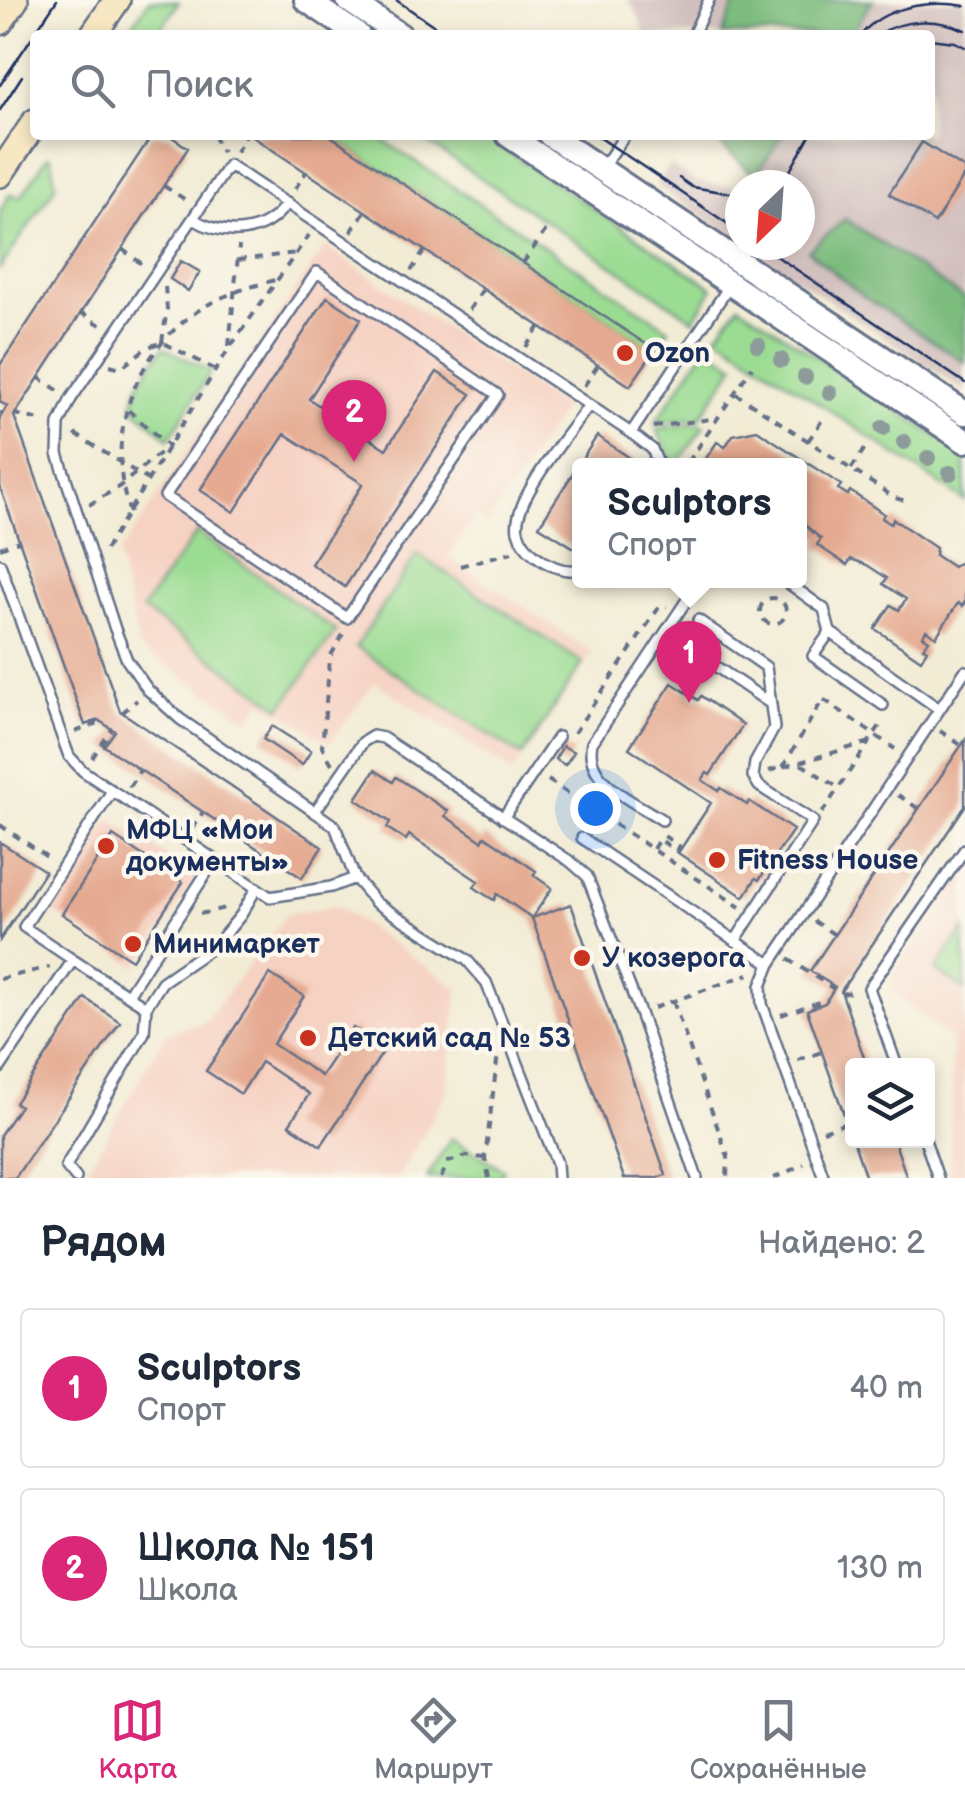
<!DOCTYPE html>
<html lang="ru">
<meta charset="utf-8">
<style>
:root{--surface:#fff;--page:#f2f2f3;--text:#1f2937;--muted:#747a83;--line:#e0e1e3;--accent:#db2777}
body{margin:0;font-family:"Balsamiq Sans",sans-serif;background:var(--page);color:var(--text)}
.controls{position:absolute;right:30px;bottom:30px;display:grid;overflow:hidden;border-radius:10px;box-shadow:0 5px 15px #0003}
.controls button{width:90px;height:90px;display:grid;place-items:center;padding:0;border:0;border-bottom:2px solid var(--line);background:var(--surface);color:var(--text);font:50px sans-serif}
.compass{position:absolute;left:725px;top:170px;width:90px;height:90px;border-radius:50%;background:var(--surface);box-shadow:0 5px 15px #0003;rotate:205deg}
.you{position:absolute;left:595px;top:808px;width:35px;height:35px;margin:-25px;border:8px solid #fff;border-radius:50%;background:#1a73e8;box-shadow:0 0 0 15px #1a73e833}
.badge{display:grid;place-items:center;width:65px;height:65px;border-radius:50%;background:var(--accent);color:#fff;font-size:32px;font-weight:700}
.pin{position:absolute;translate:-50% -82px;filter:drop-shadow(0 2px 5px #0008)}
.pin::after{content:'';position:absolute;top:52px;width:35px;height:30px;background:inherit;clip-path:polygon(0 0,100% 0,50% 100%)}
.popup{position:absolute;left:572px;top:458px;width:235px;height:130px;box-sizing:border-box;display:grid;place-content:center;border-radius:10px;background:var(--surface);filter:drop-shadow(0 2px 8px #0005);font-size:32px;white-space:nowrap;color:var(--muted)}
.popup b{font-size:38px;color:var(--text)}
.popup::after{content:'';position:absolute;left:50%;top:100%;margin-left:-20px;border:20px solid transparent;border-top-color:var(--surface)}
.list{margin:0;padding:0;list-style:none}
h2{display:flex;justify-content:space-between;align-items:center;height:130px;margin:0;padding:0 40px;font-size:42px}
h2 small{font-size:32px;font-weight:400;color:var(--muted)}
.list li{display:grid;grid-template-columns:65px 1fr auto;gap:30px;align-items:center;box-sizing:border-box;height:160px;margin:0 20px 20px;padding:0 20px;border:2px solid var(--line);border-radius:10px}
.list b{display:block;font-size:38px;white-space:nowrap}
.list p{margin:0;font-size:32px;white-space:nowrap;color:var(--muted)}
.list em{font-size:32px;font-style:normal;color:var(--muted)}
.icon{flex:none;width:55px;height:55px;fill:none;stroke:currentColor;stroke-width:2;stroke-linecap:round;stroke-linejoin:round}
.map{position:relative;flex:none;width:965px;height:1178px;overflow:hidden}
.search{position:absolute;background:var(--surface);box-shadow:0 5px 15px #0003;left:30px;right:30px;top:30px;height:110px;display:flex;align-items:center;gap:25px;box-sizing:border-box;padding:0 35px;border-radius:10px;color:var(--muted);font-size:38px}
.sheet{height:490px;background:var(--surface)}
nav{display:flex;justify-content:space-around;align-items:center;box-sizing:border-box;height:140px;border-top:2px solid var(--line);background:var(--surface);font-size:28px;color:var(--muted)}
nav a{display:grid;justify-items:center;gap:5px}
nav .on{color:var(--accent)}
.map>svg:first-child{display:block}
.built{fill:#f6d2c3}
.industrial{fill:#d1bfbd}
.green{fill:#9bdc93;stroke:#5b8678;stroke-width:2.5}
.forest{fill:#7cbc7d;stroke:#4c766e;stroke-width:2.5}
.building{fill:#e5aa91}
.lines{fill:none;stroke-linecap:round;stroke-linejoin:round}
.service-casing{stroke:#667188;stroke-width:14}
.tertiary-casing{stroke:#667188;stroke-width:28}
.secondary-casing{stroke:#667188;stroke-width:30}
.path{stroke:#667188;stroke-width:4;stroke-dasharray:8 8;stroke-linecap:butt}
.service{stroke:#fff;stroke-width:9}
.tertiary{stroke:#fff;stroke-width:22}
.secondary{stroke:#f7e8c3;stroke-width:25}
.tram{stroke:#1b2f5e;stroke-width:2.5}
.tree{fill:#8d9c9b}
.poi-dot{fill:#c8321e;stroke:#fbf7ec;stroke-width:4}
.labels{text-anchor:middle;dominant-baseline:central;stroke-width:9;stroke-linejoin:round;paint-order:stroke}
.poi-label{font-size:28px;font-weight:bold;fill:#1b2f5e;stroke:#fbf7ec;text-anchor:start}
</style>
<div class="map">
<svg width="965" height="1178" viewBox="0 0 965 1178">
<rect width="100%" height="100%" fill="#fbf7ec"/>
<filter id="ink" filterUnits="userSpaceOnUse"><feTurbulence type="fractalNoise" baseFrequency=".01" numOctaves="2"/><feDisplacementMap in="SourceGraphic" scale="20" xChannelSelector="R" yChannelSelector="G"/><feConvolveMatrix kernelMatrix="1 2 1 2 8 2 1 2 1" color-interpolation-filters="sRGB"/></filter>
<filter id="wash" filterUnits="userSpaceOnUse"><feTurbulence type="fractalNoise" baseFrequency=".0048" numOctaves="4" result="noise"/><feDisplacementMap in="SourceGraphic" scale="40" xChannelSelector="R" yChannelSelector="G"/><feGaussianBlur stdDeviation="2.25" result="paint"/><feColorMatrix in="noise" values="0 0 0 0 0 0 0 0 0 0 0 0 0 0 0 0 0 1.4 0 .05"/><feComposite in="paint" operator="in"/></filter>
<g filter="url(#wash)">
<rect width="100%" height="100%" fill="#f2ecd5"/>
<path class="built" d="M325,246l239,162 -77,115 -12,-7 -27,42 145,94 -80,120 -138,-90 -45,61 -68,-42 -13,19 -110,-72 -21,-93z
M109,819l88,57 -60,91 -87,-57z
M965,867v311h-15l2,-138 -60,-47v-16z
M337,906l122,83 -13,105 -48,84h-294l-16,-10 78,-135 39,-11 82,-108z"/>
<path class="industrial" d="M627,0h110l-15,35h-77l-10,-26z
M873,0h92v391l-219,-146h54v-60h-57l12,-9 28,-41h147v-100h-80z
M670,165l26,17 44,6v53l-84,-56z"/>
<path class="green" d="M149,0l30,2 -22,33h-31z
M329,135h46l294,194 -14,21z
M416,135h67l230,153 -19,32z
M48,156l4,2 3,29 -55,82v-59l11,-17 9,5z
M739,305l226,150v46l-248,-166z
M707,346l28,19 -35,53 -45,5z
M163,347l48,24 -42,68 -37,-33 8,-24z
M699,423l5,3 -25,36h-6l-17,-33z
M197,532l139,99 -55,77 -139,-99z
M417,554l166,109 -61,93 -166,-109z
M965,928v62l-29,-20z
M451,1138l53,32 -5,8h-72z"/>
<path class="forest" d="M737,0h136l-23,35h-128z
M710,135h73l-28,41z
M845,219l120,80v63l-101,-65 -56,-46z"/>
<g id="blocks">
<path class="building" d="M152,135h17l19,13 -174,268 106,295 202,136 -20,31 -198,-132 11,-15 -17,-11 -13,5 -85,-238v-69l7,-12 -7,-4v-37z
M250,135h79l326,215 -25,36z
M922,142l43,27v5l-30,49 -46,-29z
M181,261l19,11 -12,19 -18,-12z
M327,297l34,22 -52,80 77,50 51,-77 34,22 -126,193 -34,-23 52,-80 -78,-50 -51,78 -34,-22z
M757,430l84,55 -3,4 10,6 2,-4 34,23 -2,4 9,6 2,-5 43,29 -1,7 18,12 6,-4 6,4v35l-3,4 -4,-3 -22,34 -10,-7 -3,6 6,4 -6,8 4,2 -6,10 -46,-31 16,-24 8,5 7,-11 -23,-15 4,-6 -20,-13 -16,-6 -4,6 -30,-20 4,-6 -22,-19v-54h-98l16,-24 8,5 8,-12z
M597,436l36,24 -3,6h-51v78l-3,5 -37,-23z
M672,683l26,17 3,-4 42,29 -33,50 -3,-2 -5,7 17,11 2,-3 26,17 2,-4 44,29 -34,50 -3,-2 -12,19 -66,-44 33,-50 -82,-55z
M272,726l39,25 -9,14 -39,-26z
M965,740v66l-124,185 26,75h-15v71l-45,-127 18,-7 10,-16 -25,-16z
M563,746l11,6 -9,13 -10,-6z
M375,770l18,12 3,-5 52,34 -3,5 37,25 3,-5 51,35 -3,4 19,13 -20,30 -35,-24 -3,6 -10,-6 -10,-7 4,-6 -69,-46 -3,5 -19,-12 3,-6 -34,-23z
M113,836l70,46 -51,78 -70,-46z
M0,842l45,29 -45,69z
M571,904l95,271 -9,3h-33l-92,-260z
M270,974l34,22 -31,48 48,32 32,-48 32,21 -64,97 -32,-21 20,-31 -48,-32 -20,32 -35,-23z
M85,998l35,24 -105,156h-15v-43l20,-29 -5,-3z
M853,1140h41l13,38h-41z"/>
</g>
</g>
<g filter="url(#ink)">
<use href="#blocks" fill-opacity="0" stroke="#667188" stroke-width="2.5"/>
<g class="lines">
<defs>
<path id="service" d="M693,35l16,-35
M601,170l24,-35
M193,219c33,19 71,17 94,-16
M317,272l181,123 -151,223 -182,-122z
M631,433l99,-148
M0,564l62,173 7,19 14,15 187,126 61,-10 24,-9
M579,570c-16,2 -30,-4 -43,-14 -8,-6 -15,-14 -18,-25 -7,-30 53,-100 71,-126
M784,580l40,29 6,23 109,77
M698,620l68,47 8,61 -19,35 -2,13 6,10 54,35 -78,120
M698,620l4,37 69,47
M830,632l-17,24 70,49
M316,810l47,-68 10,-6 10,2 188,124 16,14 53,137 57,165
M503,818l55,-81
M662,820c-28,-19 -79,-38 -70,-77l108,-163
M582,838l188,126
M73,960l-49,-33 88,-136
M128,995l86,-134
M146,1007l16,-25 55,-38 24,-29 15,-26
M897,1066l-28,-78 96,-139
M0,1068l73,-108 73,47 -2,26 -78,133 10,12
M925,1140l13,38
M558,1178l-1,-15 -71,-181 -19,-22 -91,-57 -21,-25 -20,-52 -155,-107 -32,-29 -21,-30 -12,-31 -57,-175 1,-30 12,-25 158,-234 402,268 21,16 7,17
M824,1178l-62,-174 -1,-18 9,-22 195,-293"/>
<path id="tertiary" d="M306,0l52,35
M348,0l52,35
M508,135l457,306
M550,135l415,278"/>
<path id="secondary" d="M0,22l15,-22
M93,35l24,-35
M0,174l35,-52"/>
</defs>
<use href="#service" class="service-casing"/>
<use href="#tertiary" class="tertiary-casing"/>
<use href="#secondary" class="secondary-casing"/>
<path class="path" d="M213,135l9,17
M236,152l10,-17
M164,186l25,16
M295,189l11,-17
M351,232l14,-21
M122,249l20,15
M238,260l59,-7
M523,263l23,-33
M411,271l14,-21
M469,310l14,-21
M80,312l22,14
M162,342l5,-33 -2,-22
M229,346l10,-100
M526,347l14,-21
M110,365l11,3 25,-20 16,-6 54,28
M38,377l21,14
M584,386l14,-21
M735,393l160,105 11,3
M0,413h3
M14,414l30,7
M653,427l65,-9
M75,434l75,47
M808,441l17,-25
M673,464h14l65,-97
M851,469l16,-24
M89,505l31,-19 48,-40 -41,-37
M130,513c-28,-78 7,-172 83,-211 21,-11 43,-17 66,-23
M0,548l19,-7
M105,550l123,-200 81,-115
M460,566l52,-14
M760 611a13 13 0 1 1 26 0a13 13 0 1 1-26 0Z
M122,713l15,-13
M940,731l21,14
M75,732l26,-10
M574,733l86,-127 7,1
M92,758l20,-29
M332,764l-10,-17 8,-90 15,-26
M801,764l38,24
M783,767l40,-68 72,50
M769,771l101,-29
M548,780l192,127
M129,787l11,-17
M898,795l21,14
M822,813l61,-92
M0,825l50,34
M192,829l11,-17
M653,849l6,-10 17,12 3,-5 -15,-10
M856,858l21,13
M256,871l10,-17
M200,914l29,-7
M814,921l21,14
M788,959l46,30
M0,979l50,-12
M842,994l13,-3
M673,1001l55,156 -1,21
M654,1008l95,-34
M781,1015l47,-16
M798,1060l24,-8
M823,1131l24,-8
M441,1178l7,-16 19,-6 18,2
M489,1178l-4,-20 13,-105
M774,1178l30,-14"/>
<use href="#service" class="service"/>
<use href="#tertiary" class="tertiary"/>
<use href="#secondary" class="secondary"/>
<path class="tram" d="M396,0l52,35
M861,35c23,-29 69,-35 104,-29
M878,35c26,-17 59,-17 87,-5
M930,39l25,3 10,5
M0,85l57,-85
M0,110l22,-34
M596,135l144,97
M679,178l13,9 48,8
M782,185l28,-50
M760,245l205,138"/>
</g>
<g class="tree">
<circle cx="758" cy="345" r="8"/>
<circle cx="781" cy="360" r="8"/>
<circle cx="805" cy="377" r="8"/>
<circle cx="830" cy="393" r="8"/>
<circle cx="883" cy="428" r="8"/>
<circle cx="904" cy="442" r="8"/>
<circle cx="928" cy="458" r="8"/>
<circle cx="950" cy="473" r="8"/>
</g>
</g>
<g class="poi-dot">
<circle cx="625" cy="353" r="10"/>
<circle cx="106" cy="846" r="10"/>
<circle cx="717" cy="860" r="10"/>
<circle cx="133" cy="944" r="10"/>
<circle cx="582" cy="958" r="10"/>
<circle cx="308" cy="1038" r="10"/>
</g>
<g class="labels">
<g class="poi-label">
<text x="645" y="353">Ozon</text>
<text x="126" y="830">МФЦ «Мои<tspan x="126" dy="32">документы»</tspan></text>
<text x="737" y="860">Fitness House</text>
<text x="153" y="944">Минимаркет</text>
<text x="602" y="958">У козерога</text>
<text x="328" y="1038">Детский сад № 53</text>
</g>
</g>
</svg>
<div class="controls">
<button><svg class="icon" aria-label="layers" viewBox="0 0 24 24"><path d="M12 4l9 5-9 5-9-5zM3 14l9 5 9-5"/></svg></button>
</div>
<svg class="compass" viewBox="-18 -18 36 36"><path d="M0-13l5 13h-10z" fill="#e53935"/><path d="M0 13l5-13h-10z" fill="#747a83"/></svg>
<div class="you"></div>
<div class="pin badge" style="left:689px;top:703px">1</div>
<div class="popup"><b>Sculptors</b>Спорт</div>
<div class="pin badge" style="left:354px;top:462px">2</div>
<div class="search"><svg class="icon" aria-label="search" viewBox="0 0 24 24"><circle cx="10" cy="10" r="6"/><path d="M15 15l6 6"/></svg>Поиск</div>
</div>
<section class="sheet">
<h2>Рядом<small>Найдено: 2</small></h2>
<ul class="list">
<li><span class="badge">1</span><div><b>Sculptors</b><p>Спорт</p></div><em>40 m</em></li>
<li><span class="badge">2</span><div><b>Школа № 151</b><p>Школа</p></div><em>130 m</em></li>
</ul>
</section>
<nav>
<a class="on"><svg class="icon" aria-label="map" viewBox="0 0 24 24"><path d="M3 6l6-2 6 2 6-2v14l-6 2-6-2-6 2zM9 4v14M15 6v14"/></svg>Карта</a>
<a><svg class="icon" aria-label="directions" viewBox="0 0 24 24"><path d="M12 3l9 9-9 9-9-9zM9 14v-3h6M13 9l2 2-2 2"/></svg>Маршрут</a>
<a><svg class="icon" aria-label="saved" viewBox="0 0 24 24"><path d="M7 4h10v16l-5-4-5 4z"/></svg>Сохранённые</a>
</nav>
